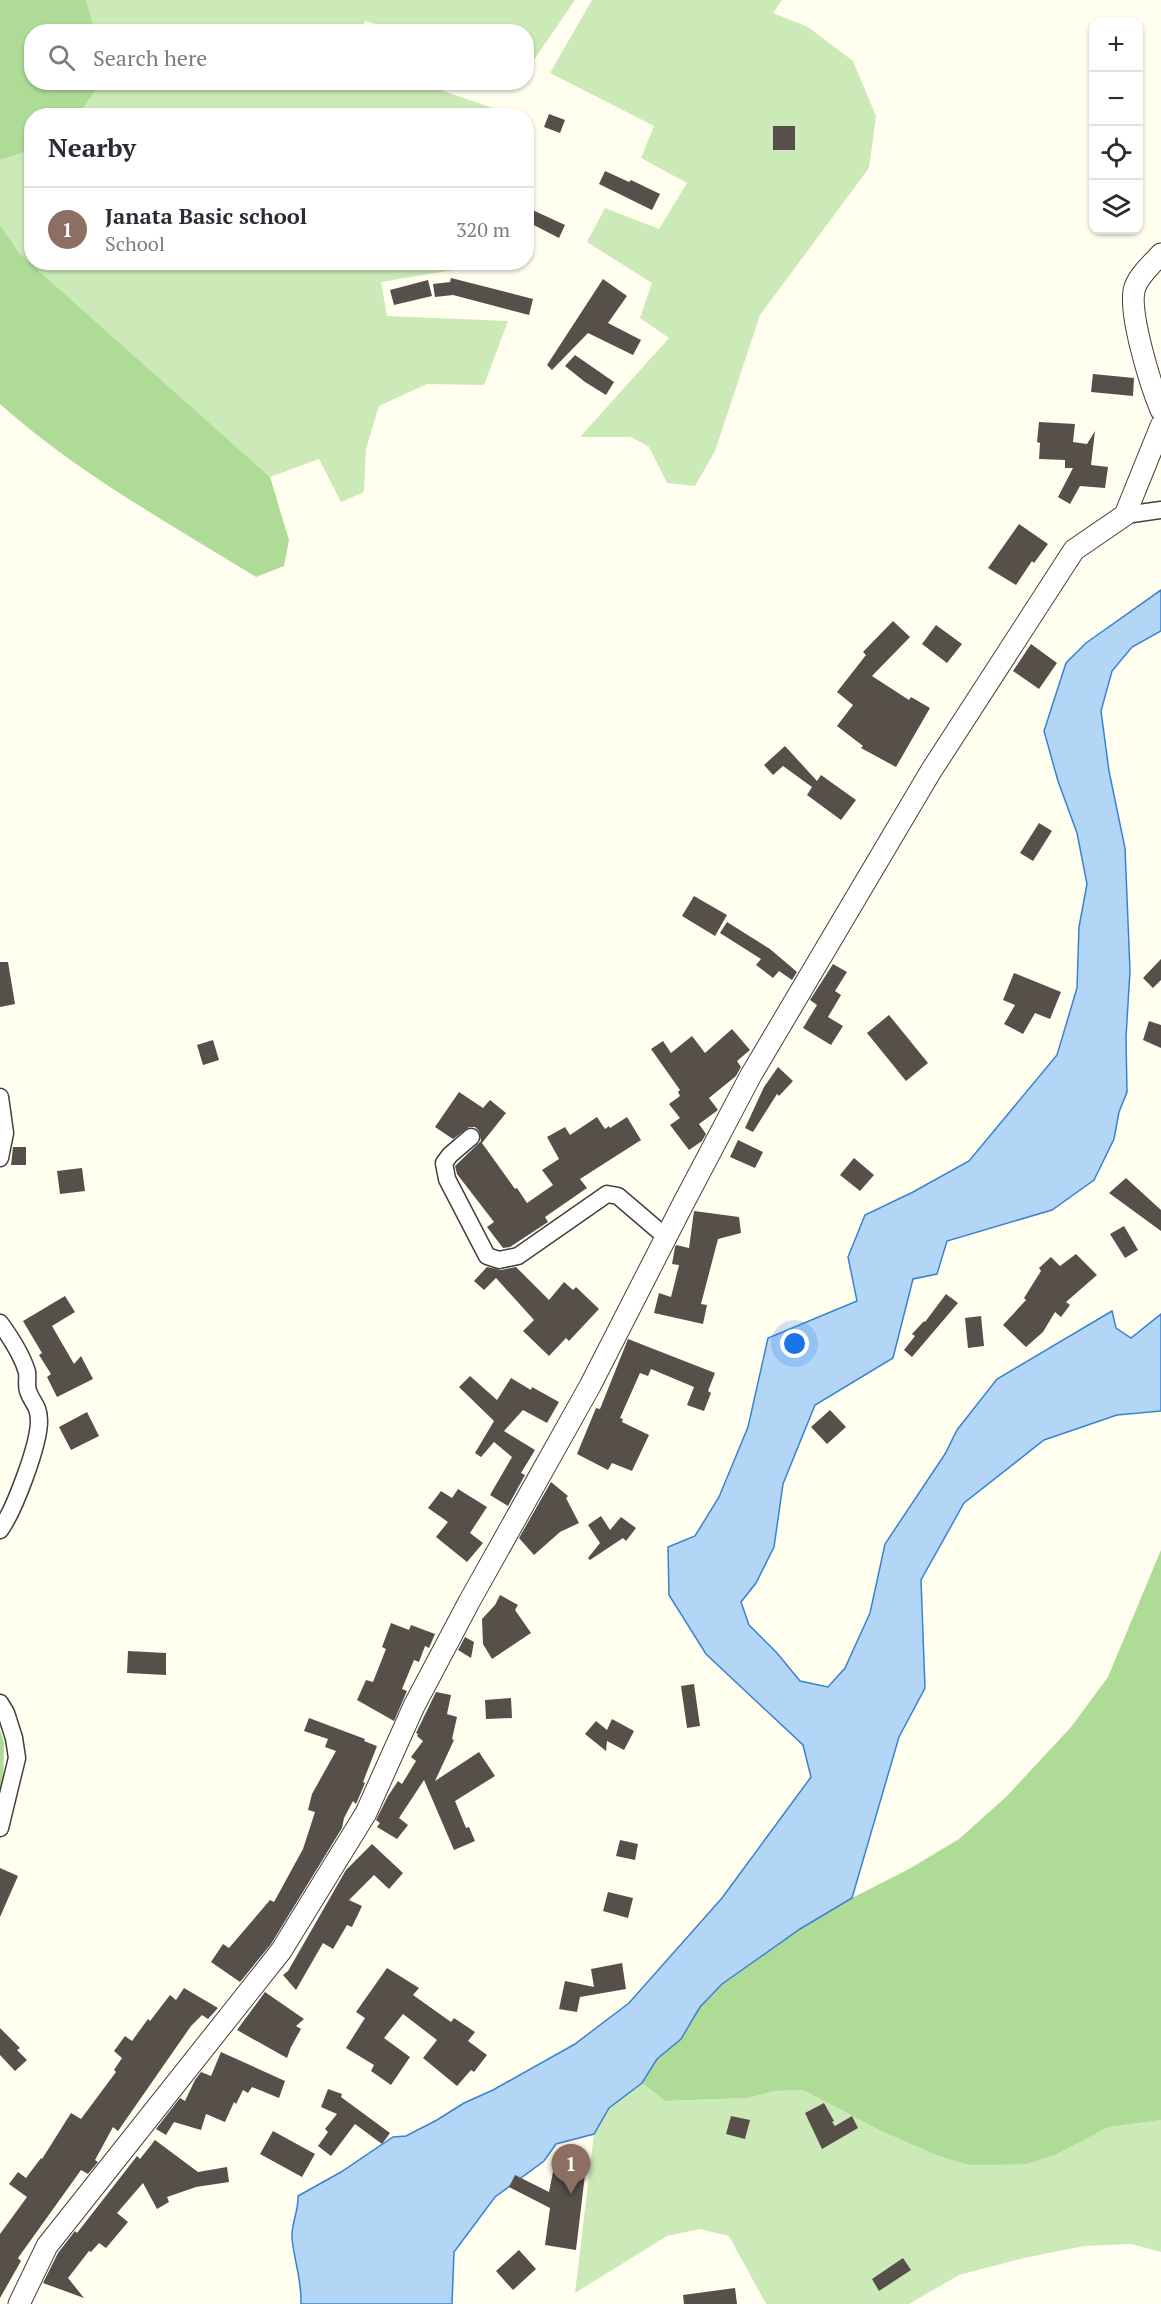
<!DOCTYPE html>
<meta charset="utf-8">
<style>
:root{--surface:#fff;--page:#f2f2f3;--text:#2b2b33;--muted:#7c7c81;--line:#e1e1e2;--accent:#7c3aed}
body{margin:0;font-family:"PT Serif",serif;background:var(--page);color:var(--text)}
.controls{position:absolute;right:18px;top:18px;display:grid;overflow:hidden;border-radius:12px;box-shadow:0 2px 4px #0004}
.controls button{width:54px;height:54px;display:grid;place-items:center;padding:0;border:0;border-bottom:2px solid var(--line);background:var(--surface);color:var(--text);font:30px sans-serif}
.you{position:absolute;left:795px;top:1344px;width:21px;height:21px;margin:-15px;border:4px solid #fff;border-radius:50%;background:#1a73e8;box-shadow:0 0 0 9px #1a73e833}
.badge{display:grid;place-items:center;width:39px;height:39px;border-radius:50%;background:var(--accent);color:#fff;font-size:20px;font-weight:700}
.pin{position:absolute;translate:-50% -50px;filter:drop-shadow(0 2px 3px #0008)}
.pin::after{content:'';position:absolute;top:32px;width:21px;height:18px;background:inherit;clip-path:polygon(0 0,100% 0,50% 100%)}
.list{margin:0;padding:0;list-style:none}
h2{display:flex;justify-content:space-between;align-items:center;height:78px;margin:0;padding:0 24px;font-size:26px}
h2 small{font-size:20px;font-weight:400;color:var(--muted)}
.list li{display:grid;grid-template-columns:39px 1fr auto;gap:18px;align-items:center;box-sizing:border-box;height:84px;padding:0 24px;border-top:2px solid var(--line)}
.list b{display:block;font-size:22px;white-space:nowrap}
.list p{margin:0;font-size:20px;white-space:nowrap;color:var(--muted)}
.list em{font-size:20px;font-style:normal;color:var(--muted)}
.icon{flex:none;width:33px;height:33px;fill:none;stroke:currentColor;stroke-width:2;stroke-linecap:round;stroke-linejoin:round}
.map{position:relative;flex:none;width:1161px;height:2304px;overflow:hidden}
.search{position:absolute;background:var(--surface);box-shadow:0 2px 4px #0004;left:24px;top:24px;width:510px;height:66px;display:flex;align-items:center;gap:15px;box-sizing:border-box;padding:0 21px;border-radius:24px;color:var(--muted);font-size:22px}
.panel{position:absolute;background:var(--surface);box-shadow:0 2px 4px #0004;left:24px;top:108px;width:510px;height:162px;border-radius:24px}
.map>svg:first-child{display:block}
.green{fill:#cceab8}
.forest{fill:#aedc97}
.water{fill:#b3d6f7;stroke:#3883d0;stroke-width:1.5}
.building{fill:#57504a}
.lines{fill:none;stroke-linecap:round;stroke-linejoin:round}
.minor-casing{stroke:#414141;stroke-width:19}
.tertiary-casing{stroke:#414141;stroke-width:23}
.minor{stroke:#fff;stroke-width:16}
.tertiary{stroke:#fff;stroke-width:21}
</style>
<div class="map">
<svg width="1161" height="2304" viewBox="0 0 1161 2304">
<rect width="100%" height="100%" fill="#fffeef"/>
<path class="green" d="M86,0h489l-46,67 -2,-1 -1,-34 -123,-1 -38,-10 -3,11 -267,-1z
M592,0h190l-9,13 35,14 45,34 23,55 -7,52 -109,147 -45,136 -20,35 -28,-3 -18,-36 -18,-10h-51l89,-99 -29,-20 12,-35 -65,-41 18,-34 54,21 28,-46 -46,-25 13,-32 -104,-53z
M96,82l324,1 93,32 -434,1 16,-25z
M31,150l1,112 446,1 -1,3 -96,16 6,34 121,5 -24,64 -57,-1 -48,22 -13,43 -2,43 -23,10 -22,-43 -49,18 -250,-223 -20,-29v-65z
M642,2083l23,18 83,-3 27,-7 28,-1 80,42 58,25 28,8 88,-11 52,-27 52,-7v132l-30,-8 -47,2 -60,12 -65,17 -50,29h-143l-37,-68 -29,-7 -33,7 -92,57 19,-159 15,-26z"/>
<path class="forest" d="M0,0h86l9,31 -63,1v50l64,1 -1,8 -16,24 -47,1 -1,34 -31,10z
M0,225l20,29 250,223 19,63 -5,26 -28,11c-87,-54 -179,-104 -256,-173z
M1161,1550v570l-52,7 -52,27 -31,10 -57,1 -28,-8 -58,-25 -80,-42 -28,1 -27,7 -83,3 -23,-18 15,-24 24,-20 19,-32 22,-23 78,-55 52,-31 57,-29 50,-30 47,-42 65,-70 37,-50z
M0,1730l4,12 -1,52 -3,7z"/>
<path class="water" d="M1161,590v41l-29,16 -20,24 -11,40 8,60 16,77 5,123 -4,66 1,55 -8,20 -5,27 -20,41 -42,30 -105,31 -10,33 -24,5 -20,79 -78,47 -32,79 -9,63 -18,36 -15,19 8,23 28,28 23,28 28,6 17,-19 25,-55 15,-69 60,-90 12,-24 40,-51 115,-68 4,17 15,10 30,-24v97l-44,4 -73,25 -80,63 -43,77 4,108 -26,49 -47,161 -52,31 -78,55 -22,23 -19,32 -24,20 -15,24 -33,25 -15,26 -38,10 -12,17 -49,36 -41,55 -2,52h-151c1,-23 -7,-44 -9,-66 -1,-14 7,-28 6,-42l43,-24 52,-35 13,-1 31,-16 27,-17 29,-13 82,-46 54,-41 93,-105 89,-121 -8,-32 -97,-91 -37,-59 -1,-48 27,-11 24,-39 29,-70 20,-89 89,-37 -9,-44 17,-42 48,-23 56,-31 88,-106 20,-67 2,-61 8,-43 -10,-51 -19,-52 -14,-50 22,-68 20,-20z"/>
<path class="building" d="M549,114l16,6 -5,13 -16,-6z
M773,126h22v24h-22z
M605,171l24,11 2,-2 29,14 -8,16 -53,-26z
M526,207l39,18 -6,13 -33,-17z
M451,278l82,21 -4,16 -76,-20 -18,2 -2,-13 17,-2z
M603,279l24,17 -19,27 33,17 -8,15 -45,-22 -36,37 -5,-5z
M428,280l4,16 -38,9 -4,-15z
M575,355l39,27 -8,13 -21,-13 -20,-16z
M1093,374l41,4 -1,18 -42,-4z
M1039,422l36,2 -2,18 14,2 8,-13 -4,34 17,2 -3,21 -25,-2 -10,18 -12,-7 15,-29h-8v-8l-26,-1 1,-16 -3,-1z
M1019,524l29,20 -14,19 -2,-2 -16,24 -28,-17z
M893,621l17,16 -38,39 37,24 2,-3 19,11 -34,59 -35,-19 2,-2 -26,-20 16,-21 -16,-13 29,-37 -3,-3z
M936,625l26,19 -15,19 -25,-19z
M1031,644l26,19 -18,26 -26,-18z
M785,746l32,35 4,-6 35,25 -15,20 -34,-25 5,-8 -29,-21 -10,9 -9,-10z
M1039,823l13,8 -19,30 -13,-8z
M694,896l33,19 -12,21 -33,-20z
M727,922l43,27 27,23 -5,8 -13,-9 -6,7 -17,-13 5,-6 -41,-26z
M1161,959v21l-8,8 -10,-10z
M0,962h8l7,42 -15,3z
M833,964l14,8 -12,19 6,4 -13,22 15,9 -12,19 -28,-17 14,-23 -7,-5z
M1014,973l47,19 -11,27 -15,-6 -12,21 -19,-10 11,-19 -12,-5z
M889,1015l39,48 -22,18 -39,-48z
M1149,1021l12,4v23l-18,-8z
M732,1029l18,21 -13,11 4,6 -5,9 -27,22 9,12 -19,14 7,10 -4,7 -13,9 -19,-25 10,-7 -11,-14 11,-8 -2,-4 2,-2 -29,-41 12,-8 8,12 21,-17 13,17z
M213,1040l6,20 -16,5 -6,-20z
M778,1067l15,14 -14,15 -2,-2 -24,38 -8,-4 19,-41z
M459,1092l24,16 7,-8 16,13 -24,30 33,46 2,-1 10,15 26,-18 -11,-15 17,-11 -12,-22 18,-10 5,8 27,-18 8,12 4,-3 1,2 17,-11 14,23 -61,39 7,9 -42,29 3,5 -38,25 -7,1 -16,-21 7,-5 -37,-48 -2,-8 26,-25 -2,-10 -4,-4h-6l-16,12 -18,-12z
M738,1140l25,12 -8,16 -25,-11z
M13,1147h13v18h-15z
M854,1158l20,17 -14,16 -20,-16z
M82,1168l3,23 -25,3 -3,-23z
M1126,1178l35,32v21l-52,-38z
M694,1211l45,6 2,16 -23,6 -17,65 6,1 -4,19 -49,-11 5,-20 12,4 8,-32 -7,-1 3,-17 1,-2 13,3z
M1124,1226l14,24 -13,8 -15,-24z
M1076,1254l21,21 -31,27 4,3 -9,12 -6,-5 -12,20 -17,15 -23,-22 23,-25 -2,-2 17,-27 -2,-3 12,-11 9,9z
M487,1267l14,3 15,-3 33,33 15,-18 9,8 3,-3 23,22 -30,32 -3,-3 -17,18 -26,-25 11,-11 -38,-42 -12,12 -10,-9z
M946,1294l12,9 -46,54 -8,-7 11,-14 -3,-2 12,-13 1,1z
M65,1296l10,16 -23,14 22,38 7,-8 12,23 -36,18 -10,-20 4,-3 -12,-19 3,-2 -19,-32z
M981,1316l3,30 -16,2 -3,-30z
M628,1339l87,34 -7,18 3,2 -7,18 -17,-6 7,-18 -43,-18 -3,7 -8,-3 -20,45 3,1 -1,3 27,13 -17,36 -20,-8 -4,7 -31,-16 19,-46 4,1z
M470,1376l27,24 14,-22 20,12 1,-3 27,15 -12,21 -24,-13 -19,21 31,19 -14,23 4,2 -17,31 -18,-11 22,-38 -18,-15 -13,15 -6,-4 19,-32 -35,-34z
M830,1410l16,17 -19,17 -16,-17z
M87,1412l12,24 -28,14 -12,-23z
M551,1482l17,14 -2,2 13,25 -19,9 -26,23 -15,-17z
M458,1489l29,18 -17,26 13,10 -16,19 -31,-25 12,-15 -20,-14 13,-17 11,7z
M601,1516l9,14 11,-13 15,11 -10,13 -3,-3 -33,22 -2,-2 12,-15 -12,-18z
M500,1595l18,10 -3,5 16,23 -39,26 -9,-15 -1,-25 13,-14z
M391,1623l18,7 2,-5 24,9 -6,14 -4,-2 -6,16 -5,-2 -12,29 5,2 -13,30 -37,-21 9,-20 7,2 13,-33 -4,-2z
M465,1637l9,5 -3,16 -13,-8z
M128,1651l38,2v22l-39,-2z
M694,1684l6,42 -13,2 -6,-42z
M436,1692l15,3 -4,19 10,3 -5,22 2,1 -19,41 44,-29 16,24 -40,25 11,27 3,-1 6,14 -21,9 -30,-70 -25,38 9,7 -11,14 -20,-12 3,-4 -4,-3 12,-24 10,-15 4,3 14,-23 -5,-4 12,-16 -6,-5 1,-2 -2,-1z
M511,1698l1,20 -26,1 -1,-19z
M309,1718l56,21 -1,2 13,5 -14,36 2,1 -9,21 -3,-3 -9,17 -2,10 -71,116 -31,38 -29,-20 12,-18 6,4 41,-48 4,2 29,-53 12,-37 -7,-2 4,-16 24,-43 -11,-4 3,-8 -24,-8z
M612,1719l22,12 -10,19 -17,-9 -1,10 -21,-17 11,-13 11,9z
M620,1840l18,4 -3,16 -19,-4z
M372,1844l31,29 -14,16 -15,-14 -25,25 13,6 -10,21 -5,-2 -14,24 -10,-6 -27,47 -13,-15 5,-4 58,-101z
M0,1868l18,8 -18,41z
M608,1892l25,6 -5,20 -25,-7z
M622,1963l4,26 -46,8 -3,15 -18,-3 6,-28 29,6 -3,-18z
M387,1968l32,20 -6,7 38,27 3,-4 21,14 -7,9 19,14 -13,17 -3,-2 -14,16 -34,-28 14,-18 -34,-26 -19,24 26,19 -19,28 -20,-14 3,-6 -28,-17 19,-30 -9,-6z
M184,1988l34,20 -10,11 -6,-4 -11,11 -73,105 -5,-4 -18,33 3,2 -10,12 -7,-4 -63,88 3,3 -21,37v-64l27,-37 -18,-13 9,-12 8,6 15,-20 1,1 29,-46 10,6 35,-47 -2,-2 8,-12 -8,-7 11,-15 7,5 16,-22 2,2 20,-26 6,5z
M265,1992l39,27 -8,7 5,3 -10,18 -4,11 -50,-28z
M0,2028l20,20 -3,2 10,10 -12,11 -15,-16z
M221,2052l64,29 -6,17 -27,-11 -4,6 -5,-3 -7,14 -2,-2 -9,20 -19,-8 -5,16 -27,-8 -8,13 -10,-6 24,-31 5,3 10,-21 6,-8 10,4z
M328,2089l14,5 -1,3 49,36 -8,11 -27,-20 -24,32 -13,-10 10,-14 -3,-3 12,-15 -16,-7z
M824,2103l10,18 -2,1 3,4 17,-10 6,12 -36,21 -17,-36z
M731,2116l19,4 -5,19 -19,-5z
M273,2131l42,23 -13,23 -42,-23z
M155,2140l43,32 29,-5 2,15 -33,5 -29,10 2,5 -12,7 -14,-26 -26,30 11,9 -22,26 -7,-5 -8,9 -2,-1 -21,27 16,20 -41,-15 15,-30 17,-22 2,2 60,-77 3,3z
M556,2157l30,9 -10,84 -31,-5 5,-37 -41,-21 6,-12 34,17z
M519,2250l17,19 -23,21 -17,-19z
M903,2258l8,12 -32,21 -7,-12z
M735,2288l2,16h-53l-1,-9z"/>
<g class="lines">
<defs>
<path id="minor" d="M1125,515l36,-5
M0,1097l5,36 -5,25
M471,1137l-21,18 -6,8 3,16 40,77 12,4 19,-4 89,-62 11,2 48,41
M0,1323c11,15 22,32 27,49 1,6 -1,13 1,19 4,12 11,14 11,30 0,24 -25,90 -39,109
M0,1703l6,10 8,25 3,20 -17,70"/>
<path id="tertiary" d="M1161,254c-9,10 -21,20 -26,33 -8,23 16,99 26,123
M19,2304l28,-58 234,-295 85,-138 48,-107 55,-104 121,-216 93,-182 68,-129 180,-304 143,-221 51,-35 36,-89"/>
</defs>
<use href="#minor" class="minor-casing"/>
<use href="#tertiary" class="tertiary-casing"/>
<use href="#minor" class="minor"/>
<use href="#tertiary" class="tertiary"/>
</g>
</svg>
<div class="controls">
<button>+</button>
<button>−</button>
<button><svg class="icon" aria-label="locate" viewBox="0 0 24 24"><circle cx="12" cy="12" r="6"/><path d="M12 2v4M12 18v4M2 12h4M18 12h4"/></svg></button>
<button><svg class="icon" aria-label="layers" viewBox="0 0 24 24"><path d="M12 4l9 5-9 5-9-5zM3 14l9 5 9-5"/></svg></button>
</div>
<div class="you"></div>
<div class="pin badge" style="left:571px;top:2194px;background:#8d6e63">1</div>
<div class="search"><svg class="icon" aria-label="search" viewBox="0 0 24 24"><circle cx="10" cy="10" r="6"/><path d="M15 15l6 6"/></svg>Search here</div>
<section class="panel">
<h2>Nearby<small></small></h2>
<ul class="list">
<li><span class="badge" style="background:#8d6e63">1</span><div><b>Janata Basic school</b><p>School</p></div><em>320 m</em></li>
</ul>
</section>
</div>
